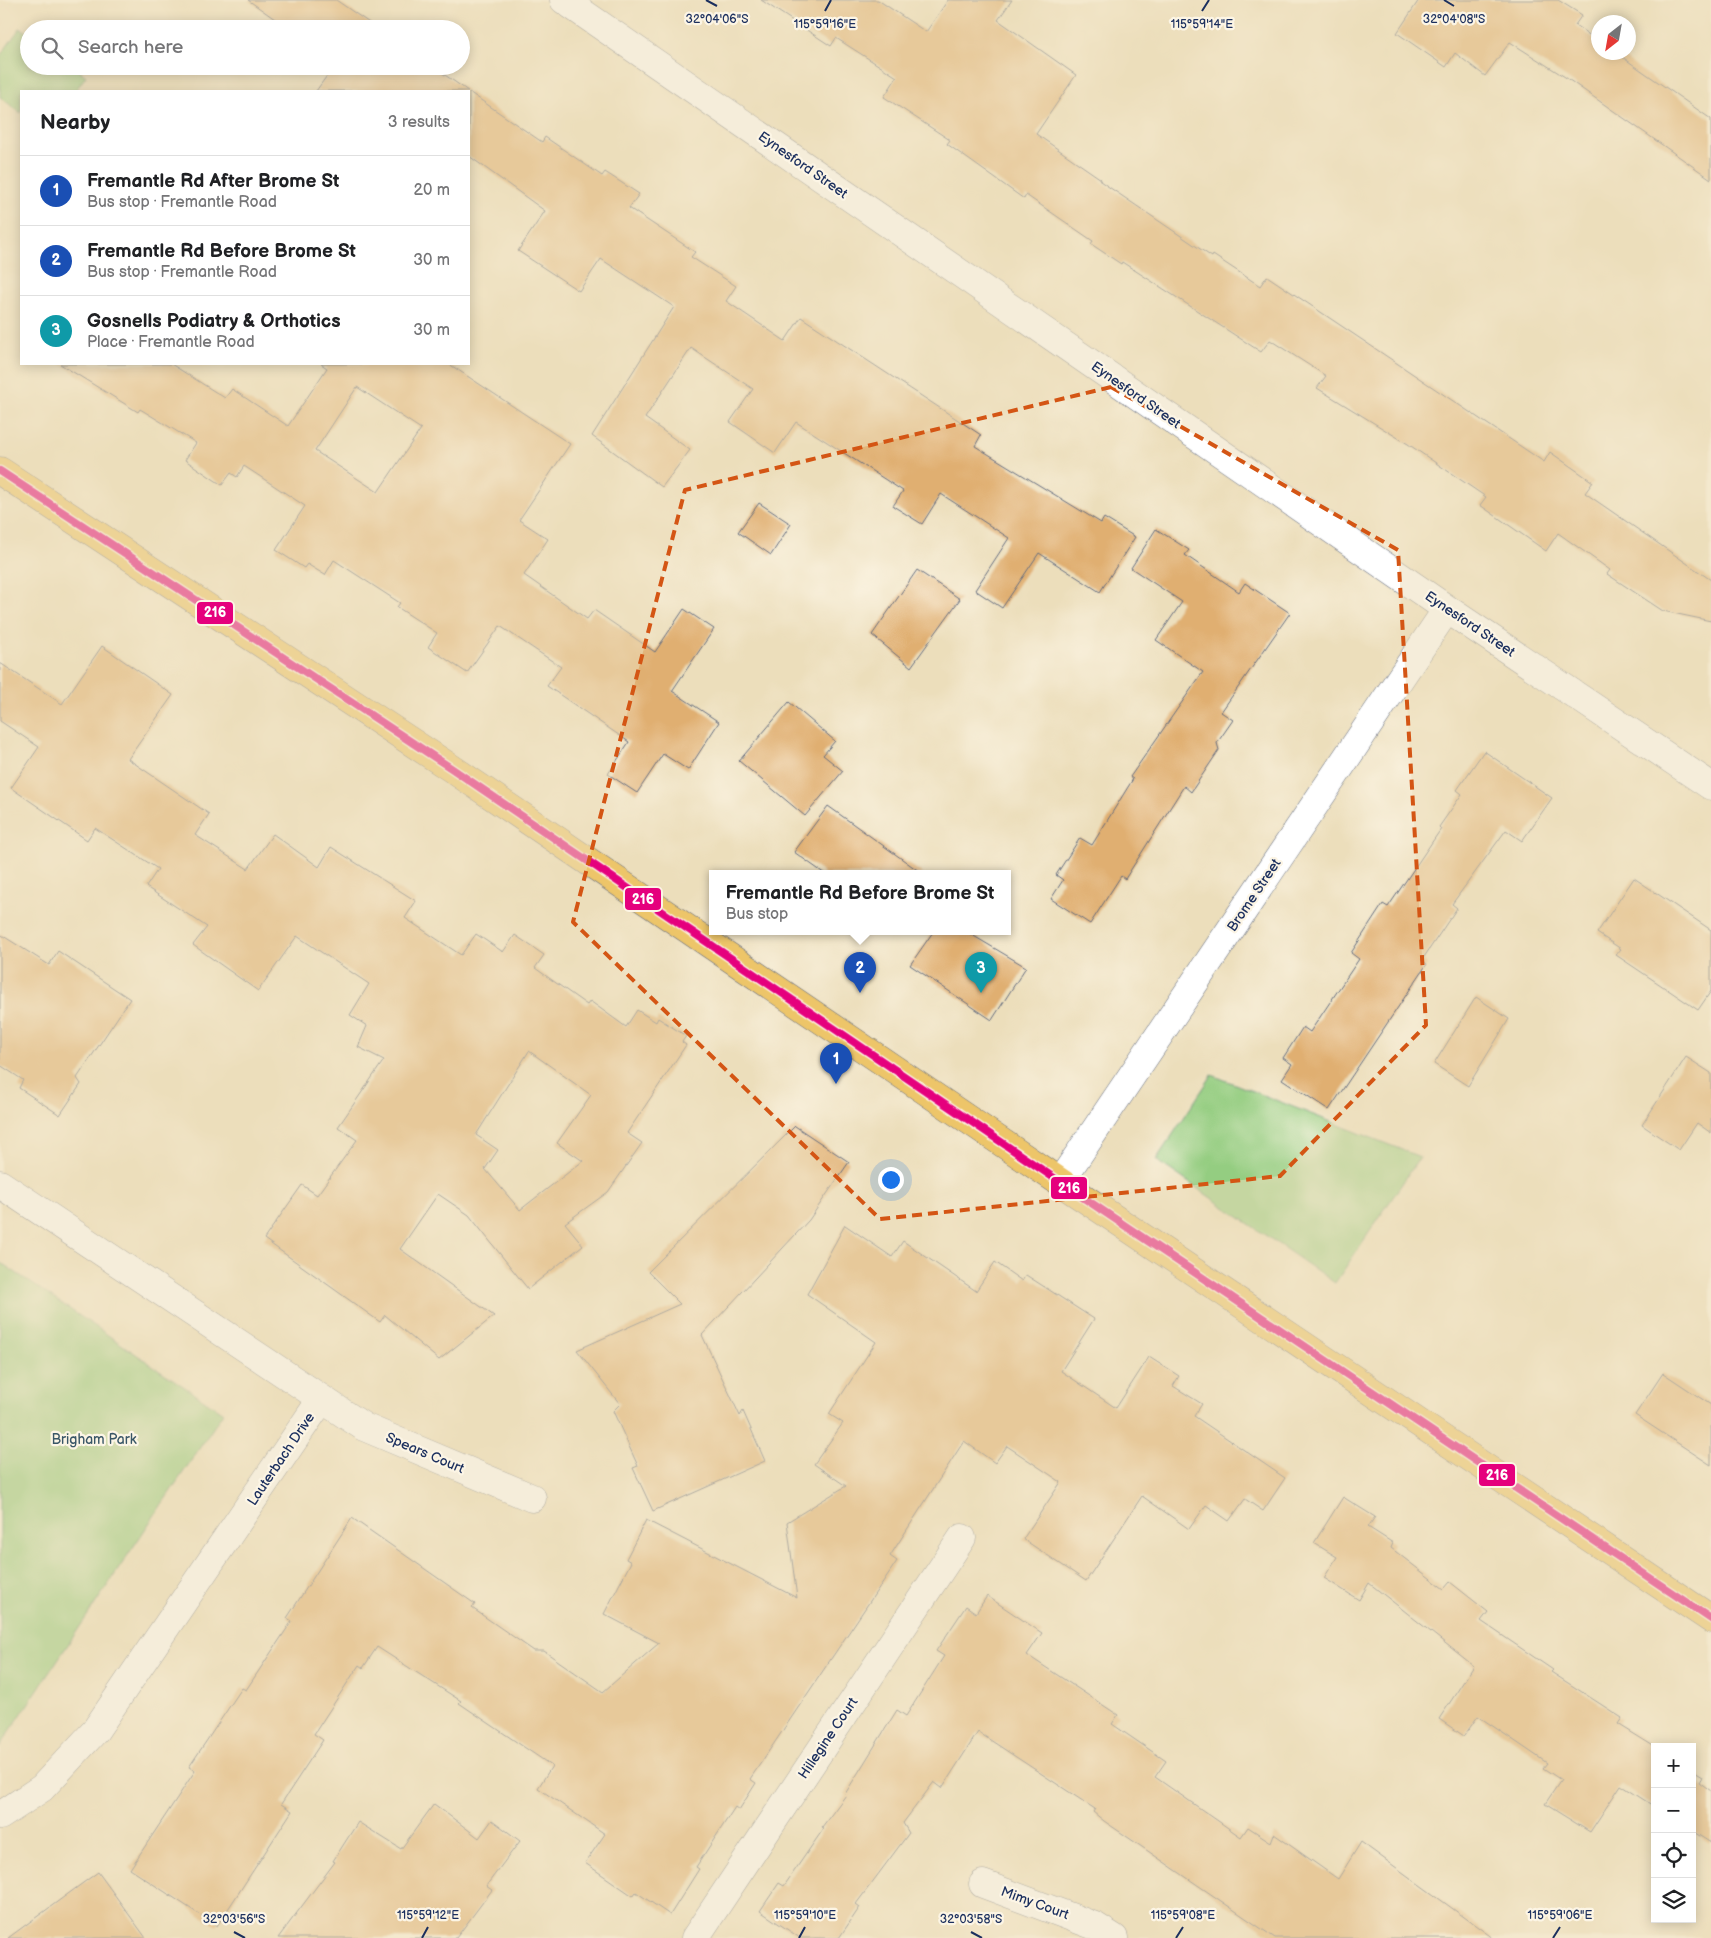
<!DOCTYPE html>
<meta charset="utf-8">
<style>
:root{--surface:#fff;--page:#f2f2f2;--text:#202124;--muted:#757577;--line:#e0e0e0;--accent:#d93025}
body{margin:0;font-family:"Balsamiq Sans",sans-serif;background:var(--page);color:var(--text)}
.controls{position:absolute;right:15px;bottom:15px;display:grid;overflow:hidden;border-radius:0px;box-shadow:0 2px 12px #0003}
.controls button{width:45px;height:45px;display:grid;place-items:center;padding:0;border:0;border-bottom:1px solid var(--line);background:var(--surface);color:var(--text);font:25px sans-serif}
.compass{position:absolute;left:1591px;top:15px;width:45px;height:45px;border-radius:50%;background:var(--surface);box-shadow:0 2px 12px #0003;rotate:211deg}
.you{position:absolute;left:890px;top:1179px;width:18px;height:18px;margin:-12px;border:4px solid #fff;border-radius:50%;background:#1a73e8;box-shadow:0 0 0 8px #1a73e833}
.badge{display:grid;place-items:center;width:32px;height:32px;border-radius:50%;background:var(--accent);color:#fff;font-size:16px;font-weight:700}
.pin{position:absolute;translate:-50% -41px;filter:drop-shadow(0 1px 2px #0008)}
.pin::after{content:'';position:absolute;top:26px;width:18px;height:15px;background:inherit;clip-path:polygon(0 0,100% 0,50% 100%)}
.popup{position:absolute;left:709px;top:870px;width:302px;height:65px;box-sizing:border-box;display:grid;place-content:center;border-radius:0px;background:var(--surface);filter:drop-shadow(0 1px 4px #0005);font-size:16px;white-space:nowrap;color:var(--muted)}
.popup b{font-size:19px;color:var(--text)}
.popup::after{content:'';position:absolute;left:50%;top:100%;margin-left:-10px;border:10px solid transparent;border-top-color:var(--surface)}
.list{margin:0;padding:0;list-style:none}
h2{display:flex;justify-content:space-between;align-items:center;height:65px;margin:0;padding:0 20px;font-size:21px}
h2 small{font-size:16px;font-weight:400;color:var(--muted)}
.list li{display:grid;grid-template-columns:32px 1fr auto;gap:15px;align-items:center;box-sizing:border-box;height:70px;padding:0 20px;border-top:1px solid var(--line)}
.list b{display:block;font-size:19px;white-space:nowrap}
.list p{margin:0;font-size:16px;white-space:nowrap;color:var(--muted)}
.list em{font-size:16px;font-style:normal;color:var(--muted)}
.icon{flex:none;width:28px;height:28px;fill:none;stroke:currentColor;stroke-width:2;stroke-linecap:round;stroke-linejoin:round}
.map{position:relative;flex:none;width:1711px;height:1938px;overflow:hidden}
.search{position:absolute;background:var(--surface);box-shadow:0 2px 12px #0003;left:20px;top:20px;width:450px;height:55px;display:flex;align-items:center;gap:12px;box-sizing:border-box;padding:0 18px;border-radius:28px;color:var(--muted);font-size:19px}
.panel{position:absolute;background:var(--surface);box-shadow:0 2px 12px #0003;left:20px;top:90px;width:450px;height:275px;border-radius:0px}
.map>svg:first-child{display:block}
.green{fill:#94cd81;stroke:#587e70}
.building{fill:#e0af71;fill-rule:evenodd}
.lines{fill:none;stroke-linecap:round;stroke-linejoin:round}
.minor-casing{stroke:#646c7f;stroke-width:29}
.major-casing{stroke:#646c7f;stroke-width:29}
.minor{stroke:#fff;stroke-width:28}
.major{stroke:#edc569;stroke-width:28}
.bus-1-casing{stroke:#fcf5e5;stroke-width:11}
.bus-1{stroke:#e5007d;stroke-width:8}
.marked{fill:none;stroke:#d45514;stroke-width:4;stroke-dasharray:10 6;stroke-linejoin:round}
.ticks{fill:none;stroke:#1b2f5e;stroke-width:2}
.labels{text-anchor:middle;dominant-baseline:central;stroke-width:4.5;stroke-linejoin:round;paint-order:stroke}
.street-label{font-size:14px;fill:#1b2f5e;stroke:#fcf5e5}
.park-label{font-size:14px;fill:#395667;stroke:#fcf5e5}
.ticks-label{font-size:12px;text-anchor:middle;fill:#1b2f5e;stroke:#fcf5e5;stroke-width:4.5;stroke-linejoin:round;paint-order:stroke}
.line-badge{stroke:#fcf5e5;stroke-width:2}
.badge-label{font-size:14px;text-anchor:middle;font-weight:bold;fill:#fff}
</style>
<div class="map">
<svg width="1711" height="1938" viewBox="0 0 1711 1938">
<rect width="100%" height="100%" fill="#fcf5e5"/>
<filter id="ink" filterUnits="userSpaceOnUse"><feTurbulence type="fractalNoise" baseFrequency=".02" numOctaves="2"/><feDisplacementMap in="SourceGraphic" scale="10" xChannelSelector="R" yChannelSelector="G"/><feConvolveMatrix kernelMatrix="1 2 1 2 8 2 1 2 1" color-interpolation-filters="sRGB"/></filter>
<filter id="wash" filterUnits="userSpaceOnUse"><feTurbulence type="fractalNoise" baseFrequency=".0096" numOctaves="4" result="noise"/><feDisplacementMap in="SourceGraphic" scale="20" xChannelSelector="R" yChannelSelector="G"/><feGaussianBlur stdDeviation="1.12" result="paint"/><feColorMatrix in="noise" values="0 0 0 0 0 0 0 0 0 0 0 0 0 0 0 0 0 1.4 0 .05"/><feComposite in="paint" operator="in"/></filter>
<g filter="url(#wash)">
<rect width="100%" height="100%" fill="#ecdebb"/>
<path class="green" d="M20,28l9,6v32h44l13,10 -11,15h-54v22l-21,-16v-41z
M1212,1075l208,82 -85,126 -179,-123z
M0,1262l223,151 -223,333z"/>
<g id="blocks">
<path class="building" d="M248,0h88l42,29h-89z
M761,0h117l48,32 22,-32h64l-14,20 78,55 -40,59 65,45 -1,2 112,76 1,-2 47,31 7,-10 277,186 6,-10 43,30 -8,11 126,87v41l-48,-10 -56,-37 3,-4 -52,-37 -12,18 -66,-46 6,-8 -78,-53 -91,-56 9,-12 -56,-36 -9,12 -139,-90 -1,2 -30,-20 2,-3 -67,-46 -2,4 -77,-55 3,-4 -66,-43 13,-20 -61,-39 -5,8z
M1419,0h139l24,15 -7,10 23,16v11h17l96,67v60l-146,-102 -55,-35 -25,34 -30,-23 -9,14 -49,-34z
M334,66h98l36,25h-152z
M469,92l73,50 3,-5 57,39 3,-4 34,22 -10,14 66,44 -4,5 45,29 -10,15 59,40 16,-24 180,118 -6,11 126,77 3,-5 31,19 -35,55 -61,-39 -37,55 -27,-18 34,-52 -68,-44 -19,30 -29,-18 10,-15 -107,-69 -21,31 -45,-31 23,-33 -62,-41 -46,70 45,32 -28,37 -70,-51 82,-129 -73,-48 -22,32 -61,-40 27,-40 -76,-55z
M60,364h111l54,34 7,-9 56,37 39,-58 -6,-4h128l121,80 -51,76 29,19 -24,36 63,44 7,-9 61,42 29,-43 30,20 -42,62 47,31 -31,48 -25,-16 -26,39 -29,-19 21,-32 -82,-56 14,-19 -61,-41 -33,47 -39,-26 9,-14 -40,-26 3,-4 -66,-43 -9,15 -18,-11 -3,4 -28,-18 29,-44 -61,-40 -7,11 -6,-4 -9,12 -37,-25 11,-17 -56,-34 -2,3zM357,387l64,42 -43,63 -63,-41z
M759,503l32,21 -20,31 -33,-23z
M1156,529l33,21 -4,5 54,37 6,-9 45,30 -69,99 12,8 -16,23 2,7 -28,42 -7,-6 -59,93 -4,-3 -31,48 -39,-25 12,-19 -7,-5 24,-37 12,7 41,-66 -3,-2 73,-105 -47,-32 26,-38 -51,-34z
M917,570l43,29 -49,68 -39,-32z
M102,646l71,49 -45,64 81,55 -14,21 53,34 25,-35 46,33 12,-20 85,54 -11,17 56,37 15,-21 27,18 12,-17 29,20 -9,13 52,37 3,-4 36,26 11,-17 19,12 2,-4 28,18 -4,6 4,3 -59,88 15,10 -34,49 -43,31 18,22 -55,44 -59,-74 -31,-21 -38,55 94,67 -55,44 -54,-45 -5,7 -116,-83 38,-54 15,10 40,-55 -19,-13 46,-67 -26,-13 9,-21 -17,-11 19,-31 -72,-48 -39,55 -65,-46 14,-18 -61,-40 12,-18 -63,-41 -8,12 -76,-52 28,-41 -39,-26v-58l62,41zM529,1051l62,44 -34,48 26,18 -63,49 -35,-41 13,-19 -22,-15z
M789,702l46,39 -12,14 20,16 -38,45 -66,-55z
M1484,751l68,47 -30,43 -16,-11 -54,74 5,4 -35,52 5,4 -98,146 -47,-31 10,-15 -9,-6 20,-31 7,5 49,-73 -8,-6 32,-49 5,3 53,-78 -2,-2 23,-33 -5,-4z
M828,806l95,68h-98l-31,-22z
M1634,878l77,52v61l-13,19 -82,-55 5,-6 -24,-16z
M933,932h34l59,35 -34,53 -82,-55z
M0,934l49,31 9,-14 72,48 -53,79 4,6 -21,31 -41,-27 4,-8 -23,-15z
M1476,997l33,22 -41,67 -34,-22z
M1686,1057l25,16v60l-14,-10 -18,27 -37,-25z
M795,1126l54,36 -40,58 -107,115 38,81 3,-5 22,50 -112,50 -20,-43 5,-2 -25,-55 7,-7 -43,-54 103,-46 -32,-32z
M845,1225l47,32 11,-16 73,50 19,-29 27,19 4,-6 68,44 -33,52 55,37 33,-51 30,19 -6,10 29,18 -8,12 91,62 -22,33 -18,-12 -16,22 -23,-16 -17,24 -47,-33 -56,85 -63,-42 38,-57 -54,-36 -12,17 -31,-22 -74,115 7,5 -147,218 6,4 -17,27 -4,-3 -39,60 3,2 -29,46 -34,-23 -3,4 -48,-33 20,-29 -67,-46 14,-22 -93,-63 2,-2 -84,-54 -14,21 -4,-3 -45,69 9,6 -42,64 11,7 -75,115 -87,-57 65,-98 -6,-4 53,-79 4,2 46,-69 -5,-3 65,-100 123,86 -3,4 62,43h10l59,41 56,-49 -55,-29 27,-52 -5,-3 20,-39 151,78 -10,-76 59,-36 -32,-22 29,-41 -14,-9 47,-72 -69,-48z
M1663,1373l48,32v60l-76,-50z
M1343,1497l32,20 -7,10 25,16 -2,5 53,41 6,-7 38,30 -7,9 72,49 -2,2 71,46 -4,6 37,23v60l-34,-22 -31,47 -45,-28 16,-24 -18,-12 4,-5 -69,-47 -14,20 -25,-17 35,-53 -105,-83 -10,17 -35,-22 13,-21 -23,-14z
M987,1596l55,37 -15,22 91,60 -6,9 54,37 -11,16 86,60 7,-10 23,15 3,-8 64,45 23,-37 132,96h-218l-171,-117 -11,-9 2,-3 -117,-77 -36,56 -8,-6 -31,41 6,10 -53,71 4,3 -21,31h-39l-40,-27 19,-28 5,3 40,-58 -2,-1 24,-32 -1,-1 52,-84 9,6 38,-60 -8,-5 30,-45 10,7z
M1692,1771l10,6 -3,5 12,9v52l-19,-12z
M434,1804l45,34 13,-18 28,21 -34,45 6,4 -36,48h-178l57,-76 -2,-1 25,-39 43,27z
M98,1872l48,66h-138z"/>
</g>
</g>
<g filter="url(#ink)">
<use href="#blocks" fill-opacity="0" stroke="#646c7f" stroke-width="1"/>
<g class="lines">
<defs>
<path id="minor" d="M564,0l883,609 264,177
M1060,1182l387,-573
M0,1184l364,243 168,71
M0,1816l42,-28 53,-57 226,-331
M983,1884l112,42 19,12
M695,1938l267,-400"/>
<path id="major" d="M0,471l451,297 609,414 651,437"/>
</defs>
<use href="#minor" class="minor-casing"/>
<use href="#major" class="major-casing"/>
<use href="#minor" class="minor"/>
<use href="#major" class="major"/>
<defs>
<path id="bus-1" d="M0,471l451,297 609,414 651,437"/>
</defs>
<use href="#bus-1" class="bus-1-casing"/>
<use href="#bus-1" class="bus-1"/>
</g>
</g>
<path d="M0 0H1711V1938H0ZM1111,387l287,163 28,475 -146,151 -400,43 -307,-297 112,-432z" fill="#ecdebb" fill-opacity=".55" fill-rule="evenodd"/>
<path class="marked" d="M1111,387l287,163 28,475 -146,151 -400,43 -307,-297 112,-432z"/>
<path class="ticks" d="M706,0l11,6M1444,0l10,6M825,11l6,-11M1202,11l7,-11M234,1932l11,6M971,1932l11,6M422,1938l6,-11M799,1938l6,-11M1176,1938l7,-11M1553,1938l7,-11"/>
<g class="labels">
<g class="street-label">
<text transform="translate(803 165) rotate(35)">Eynesford Street</text>
<text transform="translate(1136 395) rotate(35)">Eynesford Street</text>
<text transform="translate(1470 624) rotate(34)">Eynesford Street</text>
<text transform="translate(1254 895) rotate(-56)">Brome Street</text>
<text transform="translate(425 1453) rotate(23)">Spears Court</text>
<text transform="translate(281 1459) rotate(-56)">Lauterbach Drive</text>
<text transform="translate(828 1738) rotate(-56)">Hillegine Court</text>
<text transform="translate(1035 1903) rotate(20)">Mimy Court</text>
</g>
<g class="park-label">
<text x="94" y="1439">Brigham Park</text>
</g>
</g>
<g class="ticks-label">
<text x="717" y="23">32°04'06"S</text>
<text x="1454" y="23">32°04'08"S</text>
<text x="825" y="28">115°59'16"E</text>
<text x="1202" y="28">115°59'14"E</text>
<text x="428" y="1919">115°59'12"E</text>
<text x="805" y="1919">115°59'10"E</text>
<text x="1183" y="1919">115°59'08"E</text>
<text x="1560" y="1919">115°59'06"E</text>
<text x="234" y="1923">32°03'56"S</text>
<text x="971" y="1923">32°03'58"S</text>
</g>
<g class="line-badge">
<rect x="196" y="601" width="38" height="24" rx="5" fill="#e5007d"/>
<rect x="624" y="887" width="38" height="24" rx="5" fill="#e5007d"/>
<rect x="1050" y="1176" width="38" height="24" rx="5" fill="#e5007d"/>
<rect x="1478" y="1463" width="38" height="24" rx="5" fill="#e5007d"/>
</g>
<g class="badge-label">
<text x="215" y="617">216</text>
<text x="643" y="904">216</text>
<text x="1069" y="1193">216</text>
<text x="1497" y="1480">216</text>
</g>
</svg>
<div class="controls">
<button>+</button>
<button>−</button>
<button><svg class="icon" aria-label="locate" viewBox="0 0 24 24"><circle cx="12" cy="12" r="6"/><path d="M12 2v4M12 18v4M2 12h4M18 12h4"/></svg></button>
<button><svg class="icon" aria-label="layers" viewBox="0 0 24 24"><path d="M12 4l9 5-9 5-9-5zM3 14l9 5 9-5"/></svg></button>
</div>
<svg class="compass" viewBox="-18 -18 36 36"><path d="M0-13l5 13h-10z" fill="#e53935"/><path d="M0 13l5-13h-10z" fill="#757577"/></svg>
<div class="you"></div>
<div class="pin badge" style="left:836px;top:1084px;background:#1a4fb4">1</div>
<div class="pin badge" style="left:860px;top:993px;background:#1a4fb4">2</div>
<div class="popup"><b>Fremantle Rd Before Brome St</b>Bus stop</div>
<div class="pin badge" style="left:981px;top:993px;background:#0f9aa8">3</div>
<div class="search"><svg class="icon" aria-label="search" viewBox="0 0 24 24"><circle cx="10" cy="10" r="6"/><path d="M15 15l6 6"/></svg>Search here</div>
<section class="panel">
<h2>Nearby<small>3 results</small></h2>
<ul class="list">
<li><span class="badge" style="background:#1a4fb4">1</span><div><b>Fremantle Rd After Brome St</b><p>Bus stop · Fremantle Road</p></div><em>20 m</em></li>
<li><span class="badge" style="background:#1a4fb4">2</span><div><b>Fremantle Rd Before Brome St</b><p>Bus stop · Fremantle Road</p></div><em>30 m</em></li>
<li><span class="badge" style="background:#0f9aa8">3</span><div><b>Gosnells Podiatry &amp; Orthotics</b><p>Place · Fremantle Road</p></div><em>30 m</em></li>
</ul>
</section>
</div>
